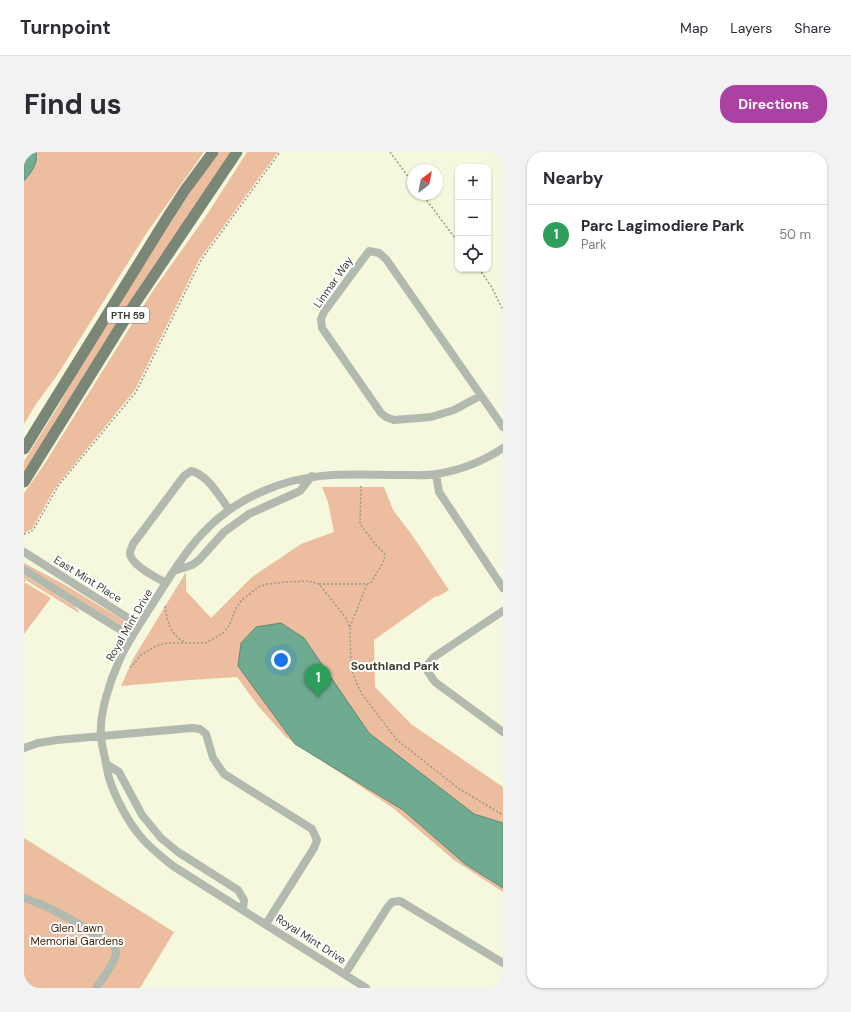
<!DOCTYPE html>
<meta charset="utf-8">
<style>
:root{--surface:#fff;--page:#f2f2f3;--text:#2b2b33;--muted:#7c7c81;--line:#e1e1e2;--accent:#ab41a2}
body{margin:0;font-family:"DM Sans",sans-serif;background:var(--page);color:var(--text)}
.controls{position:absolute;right:12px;top:12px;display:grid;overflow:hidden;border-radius:8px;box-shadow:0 1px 3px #0004}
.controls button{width:36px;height:36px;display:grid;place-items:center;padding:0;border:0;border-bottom:1px solid var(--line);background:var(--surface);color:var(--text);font:20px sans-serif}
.compass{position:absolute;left:383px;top:12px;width:36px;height:36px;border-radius:50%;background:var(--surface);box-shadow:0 1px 3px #0004;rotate:32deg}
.you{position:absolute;left:257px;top:508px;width:14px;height:14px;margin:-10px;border:3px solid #fff;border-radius:50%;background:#1a73e8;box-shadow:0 0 0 6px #1a73e833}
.badge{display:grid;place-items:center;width:26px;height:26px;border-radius:50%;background:var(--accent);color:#fff;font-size:13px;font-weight:700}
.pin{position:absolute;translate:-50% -33px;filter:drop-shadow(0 1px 2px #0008)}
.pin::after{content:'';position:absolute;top:21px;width:14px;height:12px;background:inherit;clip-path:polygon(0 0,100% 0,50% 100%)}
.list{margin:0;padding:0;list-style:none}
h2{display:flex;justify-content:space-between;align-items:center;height:52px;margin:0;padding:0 16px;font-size:17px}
h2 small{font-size:13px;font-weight:400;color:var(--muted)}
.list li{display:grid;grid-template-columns:26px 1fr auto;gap:12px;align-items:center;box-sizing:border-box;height:60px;padding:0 16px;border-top:1px solid var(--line)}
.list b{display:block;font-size:15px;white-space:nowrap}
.list p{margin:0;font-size:13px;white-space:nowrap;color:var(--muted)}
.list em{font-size:13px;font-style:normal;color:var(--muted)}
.icon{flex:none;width:22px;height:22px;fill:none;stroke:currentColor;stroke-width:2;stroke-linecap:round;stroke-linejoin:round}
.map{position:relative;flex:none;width:479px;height:836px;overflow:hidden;border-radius:16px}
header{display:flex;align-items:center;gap:24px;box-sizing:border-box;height:56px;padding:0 20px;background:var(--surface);border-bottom:1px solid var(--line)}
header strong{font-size:19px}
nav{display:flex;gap:22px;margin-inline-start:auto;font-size:14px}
.intro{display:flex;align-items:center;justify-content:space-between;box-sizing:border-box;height:96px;padding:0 24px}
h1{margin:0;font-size:28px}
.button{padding:10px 18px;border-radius:16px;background:var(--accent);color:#fff;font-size:14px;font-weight:700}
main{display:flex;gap:24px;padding:0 24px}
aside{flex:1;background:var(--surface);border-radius:16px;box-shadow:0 1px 3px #0004}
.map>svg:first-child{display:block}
.green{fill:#ecbd9f}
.water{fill:#6fab91;stroke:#608a75}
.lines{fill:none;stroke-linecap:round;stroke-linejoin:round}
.path{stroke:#9a9b89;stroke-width:1.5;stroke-dasharray:2 2;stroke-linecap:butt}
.minor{stroke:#b2bab0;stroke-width:8}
.major{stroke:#7a8776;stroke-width:11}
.labels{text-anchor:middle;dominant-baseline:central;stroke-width:4;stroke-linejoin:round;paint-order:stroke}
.shield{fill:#fff;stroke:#767770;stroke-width:1}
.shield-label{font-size:10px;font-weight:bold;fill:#3c3d33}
.street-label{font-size:11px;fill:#3c3d33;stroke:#fff}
.park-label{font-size:11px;fill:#44230a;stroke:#fff}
.neighbourhood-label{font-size:12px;font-weight:bold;fill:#3d3e29;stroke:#fff}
</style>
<header>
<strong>Turnpoint</strong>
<nav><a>Map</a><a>Layers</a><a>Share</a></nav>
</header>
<div class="intro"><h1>Find us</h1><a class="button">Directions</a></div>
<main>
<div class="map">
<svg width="479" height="836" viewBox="0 0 479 836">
<rect width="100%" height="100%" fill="#f6f8dd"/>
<path class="green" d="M12,0h168l-58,82 -90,143 -20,27 -12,20v-244h2l12,-23z
M195,0h12l-87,128 -120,194v-13l35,-56 28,-52 108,-168z
M223,0h31l-79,108 -64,130 -80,98 -23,41 -8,4v-40l19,-27 109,-174 56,-79z
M298,335h62l9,23 19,25 37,55 -12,7 -1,-1 -62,44 1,47 36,37 92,63v105l-49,-32 -61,-52 -57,-38 -33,-21 -17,-12 -27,-30 -22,-30 -47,3 -69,6 12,-27 53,-87v19l25,27 41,-41 49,-33 33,-12 -6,-30z
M0,411l43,23 56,34 2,5 -3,1 -3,-2 -95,-58z
M0,423l50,31 4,4 1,3 -55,-34z
M0,431h2l25,15 -27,36z
M0,686l150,94 -34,56h-116z"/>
<path class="water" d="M0,0h12c3,11 -5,20 -11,28h-1z
M257,471l23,15 65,95 105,81 29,9v65l-38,-24 -62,-54 -108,-66 -57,-78 3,-23 15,-16z"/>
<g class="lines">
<path class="path" d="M366,0l23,31
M398,42l36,48
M455,117l12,17 12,24
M0,382l7,-2 4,-5 23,-41 78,-94 65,-132 79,-108
M0,429h1
M295,432h48l5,-2c4,-11 12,-16 13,-28l-9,-9 -16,-21 1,-38
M141,454c3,16 4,27 19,36
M326,475l17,-43
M106,514l1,1 10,-12 15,-9 11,-3h38l10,-5 9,-6 6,-8 6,-16 6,-8 16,-13 9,-3 20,-2 21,-1 11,3 27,34 4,10 1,39 5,15 6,12 35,46 61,48 45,27"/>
<path class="minor" d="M456,244l-26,14 -23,7 -37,3 -8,-3 -5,-4 -59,-85 -1,-9 3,-7 45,-61 10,2 7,6 117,168
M412,322l3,18 64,96
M0,400l115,73
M0,418l108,67
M150,419l18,-6 7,-5 25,-28 25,-18 51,-23 12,-15
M142,431c-9,-5 -36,-18 -36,-30 0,-2 2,-6 3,-9l51,-68 7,-5c17,4 27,24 38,38
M479,459l-69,46 -6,7v8l7,10 68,50
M0,596l14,-5 19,-3 135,-12 8,1 6,5 7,24 11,16 88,55 5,11 -3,8 -48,76
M82,612l13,8 23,43 19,23 17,14 60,38 6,10 -1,9
M0,746c31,10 59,29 87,45 2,3 5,5 5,8 1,10 -15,29 -20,37
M321,822l42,-66 5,-6 8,-1 103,62
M342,836l-193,-122c-11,-9 -23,-18 -32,-29 -13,-15 -26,-40 -32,-59 -2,-8 -3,-16 -5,-24 -1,-6 -3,-12 -3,-18 -2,-22 9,-55 18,-75 10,-23 25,-43 38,-64 30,-48 54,-85 109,-107 46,-20 88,-15 136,-15 11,0 24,1 35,-1 23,-4 47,-13 66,-26"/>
<path class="major" d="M0,297l141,-228 20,-31 28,-38
M0,330l110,-177 103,-153"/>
</g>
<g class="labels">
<rect class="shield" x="83" y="155" width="42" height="16" rx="3"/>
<g class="shield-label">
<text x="104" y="163">PTH 59</text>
</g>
<g class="street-label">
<text transform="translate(309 130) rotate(-55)">Linmar Way</text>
<text transform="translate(64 427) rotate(32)">East Mint Place</text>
<text transform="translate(105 473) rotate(-60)">Royal Mint Drive</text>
<text transform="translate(287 787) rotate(33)">Royal Mint Drive</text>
</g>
<g class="park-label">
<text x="53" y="776">Glen Lawn<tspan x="53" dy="13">Memorial Gardens</tspan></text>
</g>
<g class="neighbourhood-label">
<text x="371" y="514">Southland Park</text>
</g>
</g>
</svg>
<div class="controls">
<button>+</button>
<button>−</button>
<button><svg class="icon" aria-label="locate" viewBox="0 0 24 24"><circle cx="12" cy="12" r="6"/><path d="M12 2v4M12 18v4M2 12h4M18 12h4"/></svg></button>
</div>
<svg class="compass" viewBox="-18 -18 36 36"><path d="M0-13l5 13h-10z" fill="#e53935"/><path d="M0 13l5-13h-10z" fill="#7c7c81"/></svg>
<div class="you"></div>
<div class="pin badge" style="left:294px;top:545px;background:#2e9e5b">1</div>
</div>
<aside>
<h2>Nearby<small></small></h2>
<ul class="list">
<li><span class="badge" style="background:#2e9e5b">1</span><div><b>Parc Lagimodiere Park</b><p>Park</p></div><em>50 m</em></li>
</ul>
</aside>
</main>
